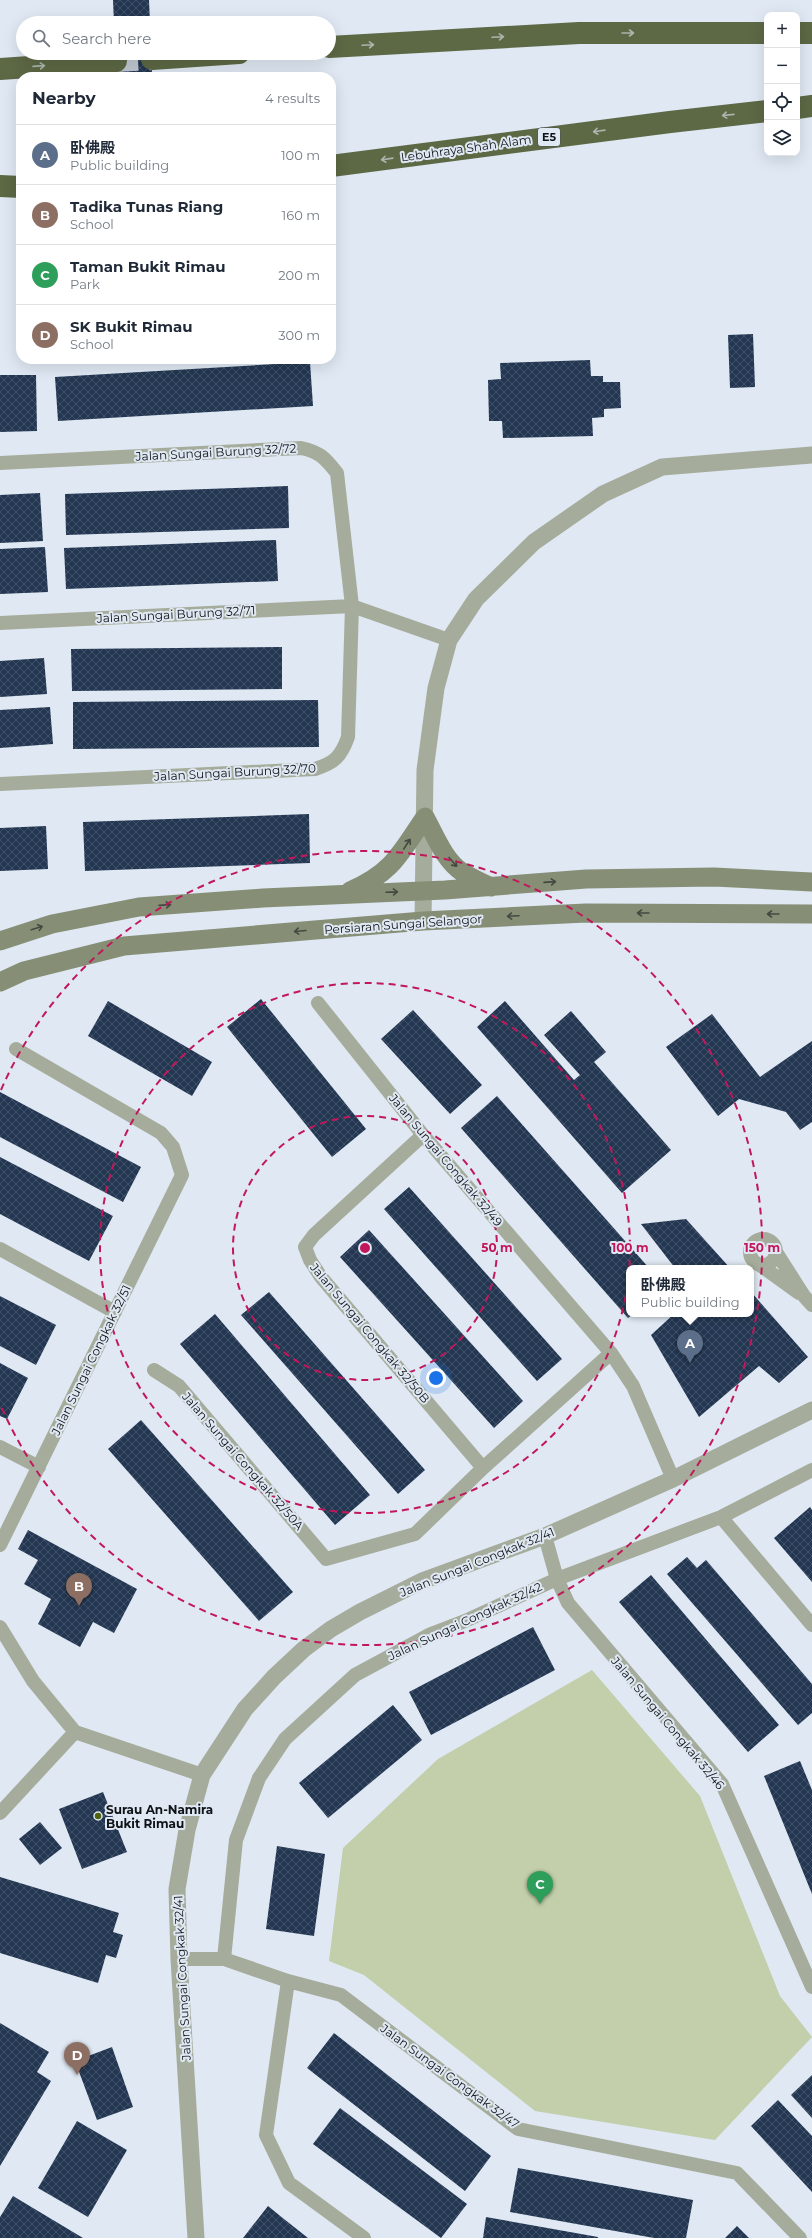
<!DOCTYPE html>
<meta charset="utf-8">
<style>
:root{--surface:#fff;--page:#f2f2f3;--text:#1f2937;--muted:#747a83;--line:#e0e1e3;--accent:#0b8043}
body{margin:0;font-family:Montserrat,"Noto Sans SC",sans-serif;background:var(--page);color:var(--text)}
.controls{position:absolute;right:12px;top:12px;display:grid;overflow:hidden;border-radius:8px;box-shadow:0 4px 16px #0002}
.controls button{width:36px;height:36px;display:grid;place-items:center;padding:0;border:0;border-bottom:1px solid var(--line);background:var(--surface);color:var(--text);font:20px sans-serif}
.you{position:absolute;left:436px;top:1378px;width:14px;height:14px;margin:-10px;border:3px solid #fff;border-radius:50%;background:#1a73e8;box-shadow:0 0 0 6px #1a73e833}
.badge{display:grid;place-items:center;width:26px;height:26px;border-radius:50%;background:var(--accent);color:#fff;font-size:13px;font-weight:700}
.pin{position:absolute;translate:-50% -33px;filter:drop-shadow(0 1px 2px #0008)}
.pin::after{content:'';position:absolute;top:21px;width:14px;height:12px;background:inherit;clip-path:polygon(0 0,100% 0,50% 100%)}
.popup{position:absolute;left:626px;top:1265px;width:128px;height:52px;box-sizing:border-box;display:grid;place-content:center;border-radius:8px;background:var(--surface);filter:drop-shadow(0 1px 3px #0005);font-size:13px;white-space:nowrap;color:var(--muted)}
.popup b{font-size:15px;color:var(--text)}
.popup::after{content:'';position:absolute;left:50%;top:100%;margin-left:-8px;border:8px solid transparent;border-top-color:var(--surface)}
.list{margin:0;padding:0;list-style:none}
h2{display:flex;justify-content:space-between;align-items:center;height:52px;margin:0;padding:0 16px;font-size:17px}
h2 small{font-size:13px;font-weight:400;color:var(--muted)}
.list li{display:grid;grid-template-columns:26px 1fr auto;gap:12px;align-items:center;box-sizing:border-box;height:60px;padding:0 16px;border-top:1px solid var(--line)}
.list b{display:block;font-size:15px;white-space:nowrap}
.list p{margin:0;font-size:13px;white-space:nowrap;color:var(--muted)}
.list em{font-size:13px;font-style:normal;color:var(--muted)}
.icon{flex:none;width:22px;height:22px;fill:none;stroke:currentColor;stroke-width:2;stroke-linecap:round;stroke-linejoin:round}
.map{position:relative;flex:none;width:812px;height:2238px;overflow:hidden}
.search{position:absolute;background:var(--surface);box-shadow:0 4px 16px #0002;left:16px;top:16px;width:320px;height:44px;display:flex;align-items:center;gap:10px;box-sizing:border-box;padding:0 14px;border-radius:22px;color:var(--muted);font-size:15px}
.panel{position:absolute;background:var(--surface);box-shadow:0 4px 16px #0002;left:16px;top:72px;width:320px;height:292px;border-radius:16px}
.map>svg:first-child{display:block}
.green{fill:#c2cfaa}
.building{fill:url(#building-cross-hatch)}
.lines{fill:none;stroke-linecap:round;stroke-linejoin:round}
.motorway-tunnel{stroke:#c0c8d2;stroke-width:22;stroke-dasharray:22 11;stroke-linecap:butt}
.minor{stroke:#a6ac9b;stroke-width:14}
.tertiary{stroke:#a6ac9b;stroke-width:17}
.secondary{stroke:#868f76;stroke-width:19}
.motorway{stroke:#5d6845;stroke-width:22}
.oneway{stroke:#abb5ad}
.oneway2{stroke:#454a41}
.ring{fill:none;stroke:#c2185b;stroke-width:2;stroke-dasharray:7 5}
.poi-dot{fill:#4f630f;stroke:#dfe8f3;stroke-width:1.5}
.labels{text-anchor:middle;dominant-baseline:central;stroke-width:4;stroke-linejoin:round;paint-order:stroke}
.shield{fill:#dfe8f3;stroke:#4d5258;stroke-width:1}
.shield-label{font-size:11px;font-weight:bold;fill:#0f1216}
.street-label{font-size:12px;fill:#0f1216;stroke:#dfe8f3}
.poi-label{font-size:12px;font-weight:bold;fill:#0f1216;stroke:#dfe8f3;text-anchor:start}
.centre{fill:#c2185b;stroke:#dfe8f3;stroke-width:2}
.ring-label{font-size:12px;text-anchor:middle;font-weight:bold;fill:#c2185b;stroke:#dfe8f3;stroke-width:4;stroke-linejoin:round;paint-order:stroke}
</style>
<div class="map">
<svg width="812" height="2238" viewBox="0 0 812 2238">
<defs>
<pattern id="building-cross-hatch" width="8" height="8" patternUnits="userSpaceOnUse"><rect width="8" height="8" fill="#233752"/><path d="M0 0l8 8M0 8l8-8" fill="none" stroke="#415167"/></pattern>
</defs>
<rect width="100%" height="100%" fill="#dfe8f3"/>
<path class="green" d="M592,1670l108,126 80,200 32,41 -97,103 -180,-29 -171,-136 -35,-14 14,-113 95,-89z"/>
<path class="building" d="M113,0h36l1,23h-36z
M115,53h37v24h-36z
M753,334l2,53 -25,1 -2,-53z
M590,360l1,16h12v6h17l1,26 -17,1v8l-12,1 1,18 -90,2 -1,-17h-13l-1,-41 13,-1 -1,-16z
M310,362l3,44 -255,15 -3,-44z
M0,375h36l1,56 -37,1z
M288,486l1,42 -223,7 -1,-41z
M40,493l3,48 -43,2v-48z
M276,540l2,41 -212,8 -2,-41z
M45,547l3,45 -48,2v-45z
M282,647v42l-210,2 -1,-42z
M44,658l3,36 -47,3v-36z
M318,700l1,47 -246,2v-47z
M50,707l3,37 -53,4v-38z
M309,814l1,49 -225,8 -2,-49z
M46,826l2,43 -48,2v-43z
M261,999l105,130 -34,28 -105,-130z
M108,1001l104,61 -20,34 -104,-60z
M505,1001l69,79 6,-5 -36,-40 27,-24 35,41 -12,10 77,88 -49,43 -145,-166z
M413,1010l69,75 -32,29 -69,-75z
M712,1014l48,63 52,-36v81l-12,8 -14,-18 -47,-13 -21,17 -52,-69z
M0,1092l141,75 -18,35 -123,-65z
M497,1096l152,172h-20v46h4l-5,4 -167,-190z
M0,1157l113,59 -24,45 -89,-47z
M409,1187l153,172 -25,22 -153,-172z
M686,1219l44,49h-55l-34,-44z
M369,1230l154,171 -29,27 -154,-171z
M269,1292l156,178 -27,24 -157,-179z
M751,1292l57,65 -29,26 -20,-17 -60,51 -48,-82 23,-21h77z
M0,1296l56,29 -20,40 -36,-19z
M215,1314l155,181 -35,30 -155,-181z
M0,1363l28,15 -21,41 -7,-3z
M141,1420l152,172 -34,29 -151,-172z
M810,1507l2,3v72l-38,-44z
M28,1530l109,59 -23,44 -21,-11 -13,25 -42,-23 13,-25 -27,-15 14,-24 -20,-11z
M687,1557l10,11 9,-8 106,124v29l-14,12 -131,-151z
M651,1575l128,150 -31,27 -129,-150z
M533,1627l22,43 -124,65 -22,-43z
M393,1705l29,35 -94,78 -29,-35z
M800,1761l12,29v104l-48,-118z
M103,1792l24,60 -45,17 -23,-60z
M40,1822l22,26 -22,17 -21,-26z
M277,1846l48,8 -11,82 -48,-7z
M0,1877l119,36 -6,19 10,3 -7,23 -10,-3 -8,28 -98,-30z
M0,2023l49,29 -12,20 14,9 -51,85z
M334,2033l157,123 -26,35 -158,-123z
M112,2047l21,60 -36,13 -22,-59z
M812,2075v43l-21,-23z
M778,2100l34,36v56l-61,-66z
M340,2108l127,96 -26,34 -128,-94z
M77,2121l50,29 -39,67 -50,-29z
M518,2168l175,32 -7,38h-32l-144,-26z
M13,2196l70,42h-83v-21z
M268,2206l16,13 24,19h-65z
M486,2217l112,20v1h-115z
M737,2226l12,12h-24z"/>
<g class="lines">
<path class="motorway-tunnel" d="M116,61l36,-2"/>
<path class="minor" d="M0,463l301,-15c19,4 24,10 36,25l15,133 -4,131c-7,20 -14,26 -33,32l-315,15
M0,623l352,-17 97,34
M318,1003l105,132 188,218 22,33 40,93
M423,1135l-109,100 -9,12 5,13 11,17 162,191
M750 1252a13 13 0 1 1 26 0a13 13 0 1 1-26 0Z
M0,1249l115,63
M776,1252l28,44 8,9
M760,1265l39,28
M154,1370l25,16 147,173 89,-25 68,-66 128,-115
M0,1447l39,20
M721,1517l91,108
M545,1536l12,43 11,24 154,181 90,203
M0,1545l182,-370 -9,-28 -12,-14 -145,-84
M0,1627l33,54 42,51 127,43
M0,1813l75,-81
M179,1959h45l64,22 53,14 177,134 219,44 63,65
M224,1959l12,-119 23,-62 26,-39 70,-64 76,-41 34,-13 92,-42 164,-62 91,-47
M288,1981l-22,154 23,48 75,55"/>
<path class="tertiary" d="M423,921l2,-151 11,-82 13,-48 27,-41 58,-57 69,-48 59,-27 150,-12
M196,2238l-17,-279 -2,-70 10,-59 15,-55 43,-66 29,-32 30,-28 27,-20 29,-17 62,-31 123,-45 128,-57 139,-69"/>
<path class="secondary" d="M350,891c42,-18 50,-37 75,-74 10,18 19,43 37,55 9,6 19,10 29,15
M0,941l52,-17 87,-17 124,-9 182,-8 141,-11 128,-2 98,5
M0,982l24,-11 100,-25 299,-25 163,-8 226,1"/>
<path class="motorway" d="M797,33h15
M329,47l250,-14h188
M152,59l87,-6
M0,69l116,-8
M797,108l15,-2
M331,166l339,-44 97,-11
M0,186l21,1"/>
</g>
<defs><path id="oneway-shaft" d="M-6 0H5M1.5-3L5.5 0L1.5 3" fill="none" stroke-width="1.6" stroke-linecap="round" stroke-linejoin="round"/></defs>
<g class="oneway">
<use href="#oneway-shaft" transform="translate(628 33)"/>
<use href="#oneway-shaft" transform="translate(498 37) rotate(-3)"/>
<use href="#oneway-shaft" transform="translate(368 45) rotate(-3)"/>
<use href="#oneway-shaft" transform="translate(39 66) rotate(-4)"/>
<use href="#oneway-shaft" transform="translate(728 115) rotate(174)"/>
<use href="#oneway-shaft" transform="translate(599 131) rotate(172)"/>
<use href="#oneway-shaft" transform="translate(387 159) rotate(172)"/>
</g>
<g class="oneway2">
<use href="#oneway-shaft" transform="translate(407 844) rotate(-57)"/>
<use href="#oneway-shaft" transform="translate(453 862) rotate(49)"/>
<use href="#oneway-shaft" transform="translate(550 882) rotate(-4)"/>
<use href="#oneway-shaft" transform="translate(392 892) rotate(-2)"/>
<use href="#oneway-shaft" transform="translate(165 905) rotate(-4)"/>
<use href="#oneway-shaft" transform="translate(643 913) rotate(-180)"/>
<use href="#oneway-shaft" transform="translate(773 914) rotate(-180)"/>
<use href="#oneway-shaft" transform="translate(513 916) rotate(177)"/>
<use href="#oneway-shaft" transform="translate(37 928) rotate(-17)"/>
<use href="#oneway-shaft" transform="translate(300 931) rotate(175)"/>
</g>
<g class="ring">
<circle cx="365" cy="1248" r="132"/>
<circle cx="365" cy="1248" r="265"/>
<path d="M1 1090A397 397 0 1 1 1 1406"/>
</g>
<circle class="poi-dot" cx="98" cy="1816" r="4"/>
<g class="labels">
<rect class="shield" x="538" y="128" width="22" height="18" rx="3"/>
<g class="shield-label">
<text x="549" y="137">E5</text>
</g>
<g class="street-label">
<text transform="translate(466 148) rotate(-8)">Lebuhraya Shah Alam</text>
<text transform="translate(216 452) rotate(-3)">Jalan Sungai Burung 32/72</text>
<text transform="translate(176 614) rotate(-3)">Jalan Sungai Burung 32/71</text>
<text transform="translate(235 772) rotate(-3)">Jalan Sungai Burung 32/70</text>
<text transform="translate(403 924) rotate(-4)">Persiaran Sungai Selangor</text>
<text transform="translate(446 1160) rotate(50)">Jalan Sungai Congkak 32/49</text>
<text transform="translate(370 1333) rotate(50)">Jalan Sungai Congkak 32/50B</text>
<text transform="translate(91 1360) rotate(-64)">Jalan Sungai Congkak 32/51</text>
<text transform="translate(243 1461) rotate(49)">Jalan Sungai Congkak 32/50A</text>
<text transform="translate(477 1562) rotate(-22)">Jalan Sungai Congkak 32/41</text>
<text transform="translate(465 1621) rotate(-25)">Jalan Sungai Congkak 32/42</text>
<text transform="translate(668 1723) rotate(50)">Jalan Sungai Congkak 32/46</text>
<text transform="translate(182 1978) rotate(-93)">Jalan Sungai Congkak 32/41</text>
<text transform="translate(450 2076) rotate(36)">Jalan Sungai Congkak 32/47</text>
</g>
<g class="poi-label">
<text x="106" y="1809">Surau An-Namira<tspan x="106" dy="14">Bukit Rimau</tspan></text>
</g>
</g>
<circle cx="365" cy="1248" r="6" class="centre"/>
<g class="ring-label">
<text x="497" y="1252">50 m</text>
<text x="630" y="1252">100 m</text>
<text x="762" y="1252">150 m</text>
</g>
</svg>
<div class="controls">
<button>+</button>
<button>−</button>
<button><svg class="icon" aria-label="locate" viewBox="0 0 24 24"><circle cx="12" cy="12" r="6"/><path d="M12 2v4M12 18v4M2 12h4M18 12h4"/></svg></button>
<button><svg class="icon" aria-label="layers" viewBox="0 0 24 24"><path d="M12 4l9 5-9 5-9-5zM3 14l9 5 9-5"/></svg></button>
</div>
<div class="you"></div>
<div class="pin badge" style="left:690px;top:1363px;background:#5c6f8a">A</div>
<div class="popup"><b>卧佛殿</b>Public building</div>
<div class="pin badge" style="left:79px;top:1606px;background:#8d6e63">B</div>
<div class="pin badge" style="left:540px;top:1904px;background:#2e9e5b">C</div>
<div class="pin badge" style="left:77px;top:2075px;background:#8d6e63">D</div>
<div class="search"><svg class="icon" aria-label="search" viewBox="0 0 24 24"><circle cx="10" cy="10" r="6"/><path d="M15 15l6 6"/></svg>Search here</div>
<section class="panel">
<h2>Nearby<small>4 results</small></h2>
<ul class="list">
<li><span class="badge" style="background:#5c6f8a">A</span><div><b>卧佛殿</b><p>Public building</p></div><em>100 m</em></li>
<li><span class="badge" style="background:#8d6e63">B</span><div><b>Tadika Tunas Riang</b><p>School</p></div><em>160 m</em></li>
<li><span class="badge" style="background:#2e9e5b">C</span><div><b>Taman Bukit Rimau</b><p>Park</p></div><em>200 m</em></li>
<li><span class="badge" style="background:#8d6e63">D</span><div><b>SK Bukit Rimau</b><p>School</p></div><em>300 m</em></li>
</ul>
</section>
</div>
